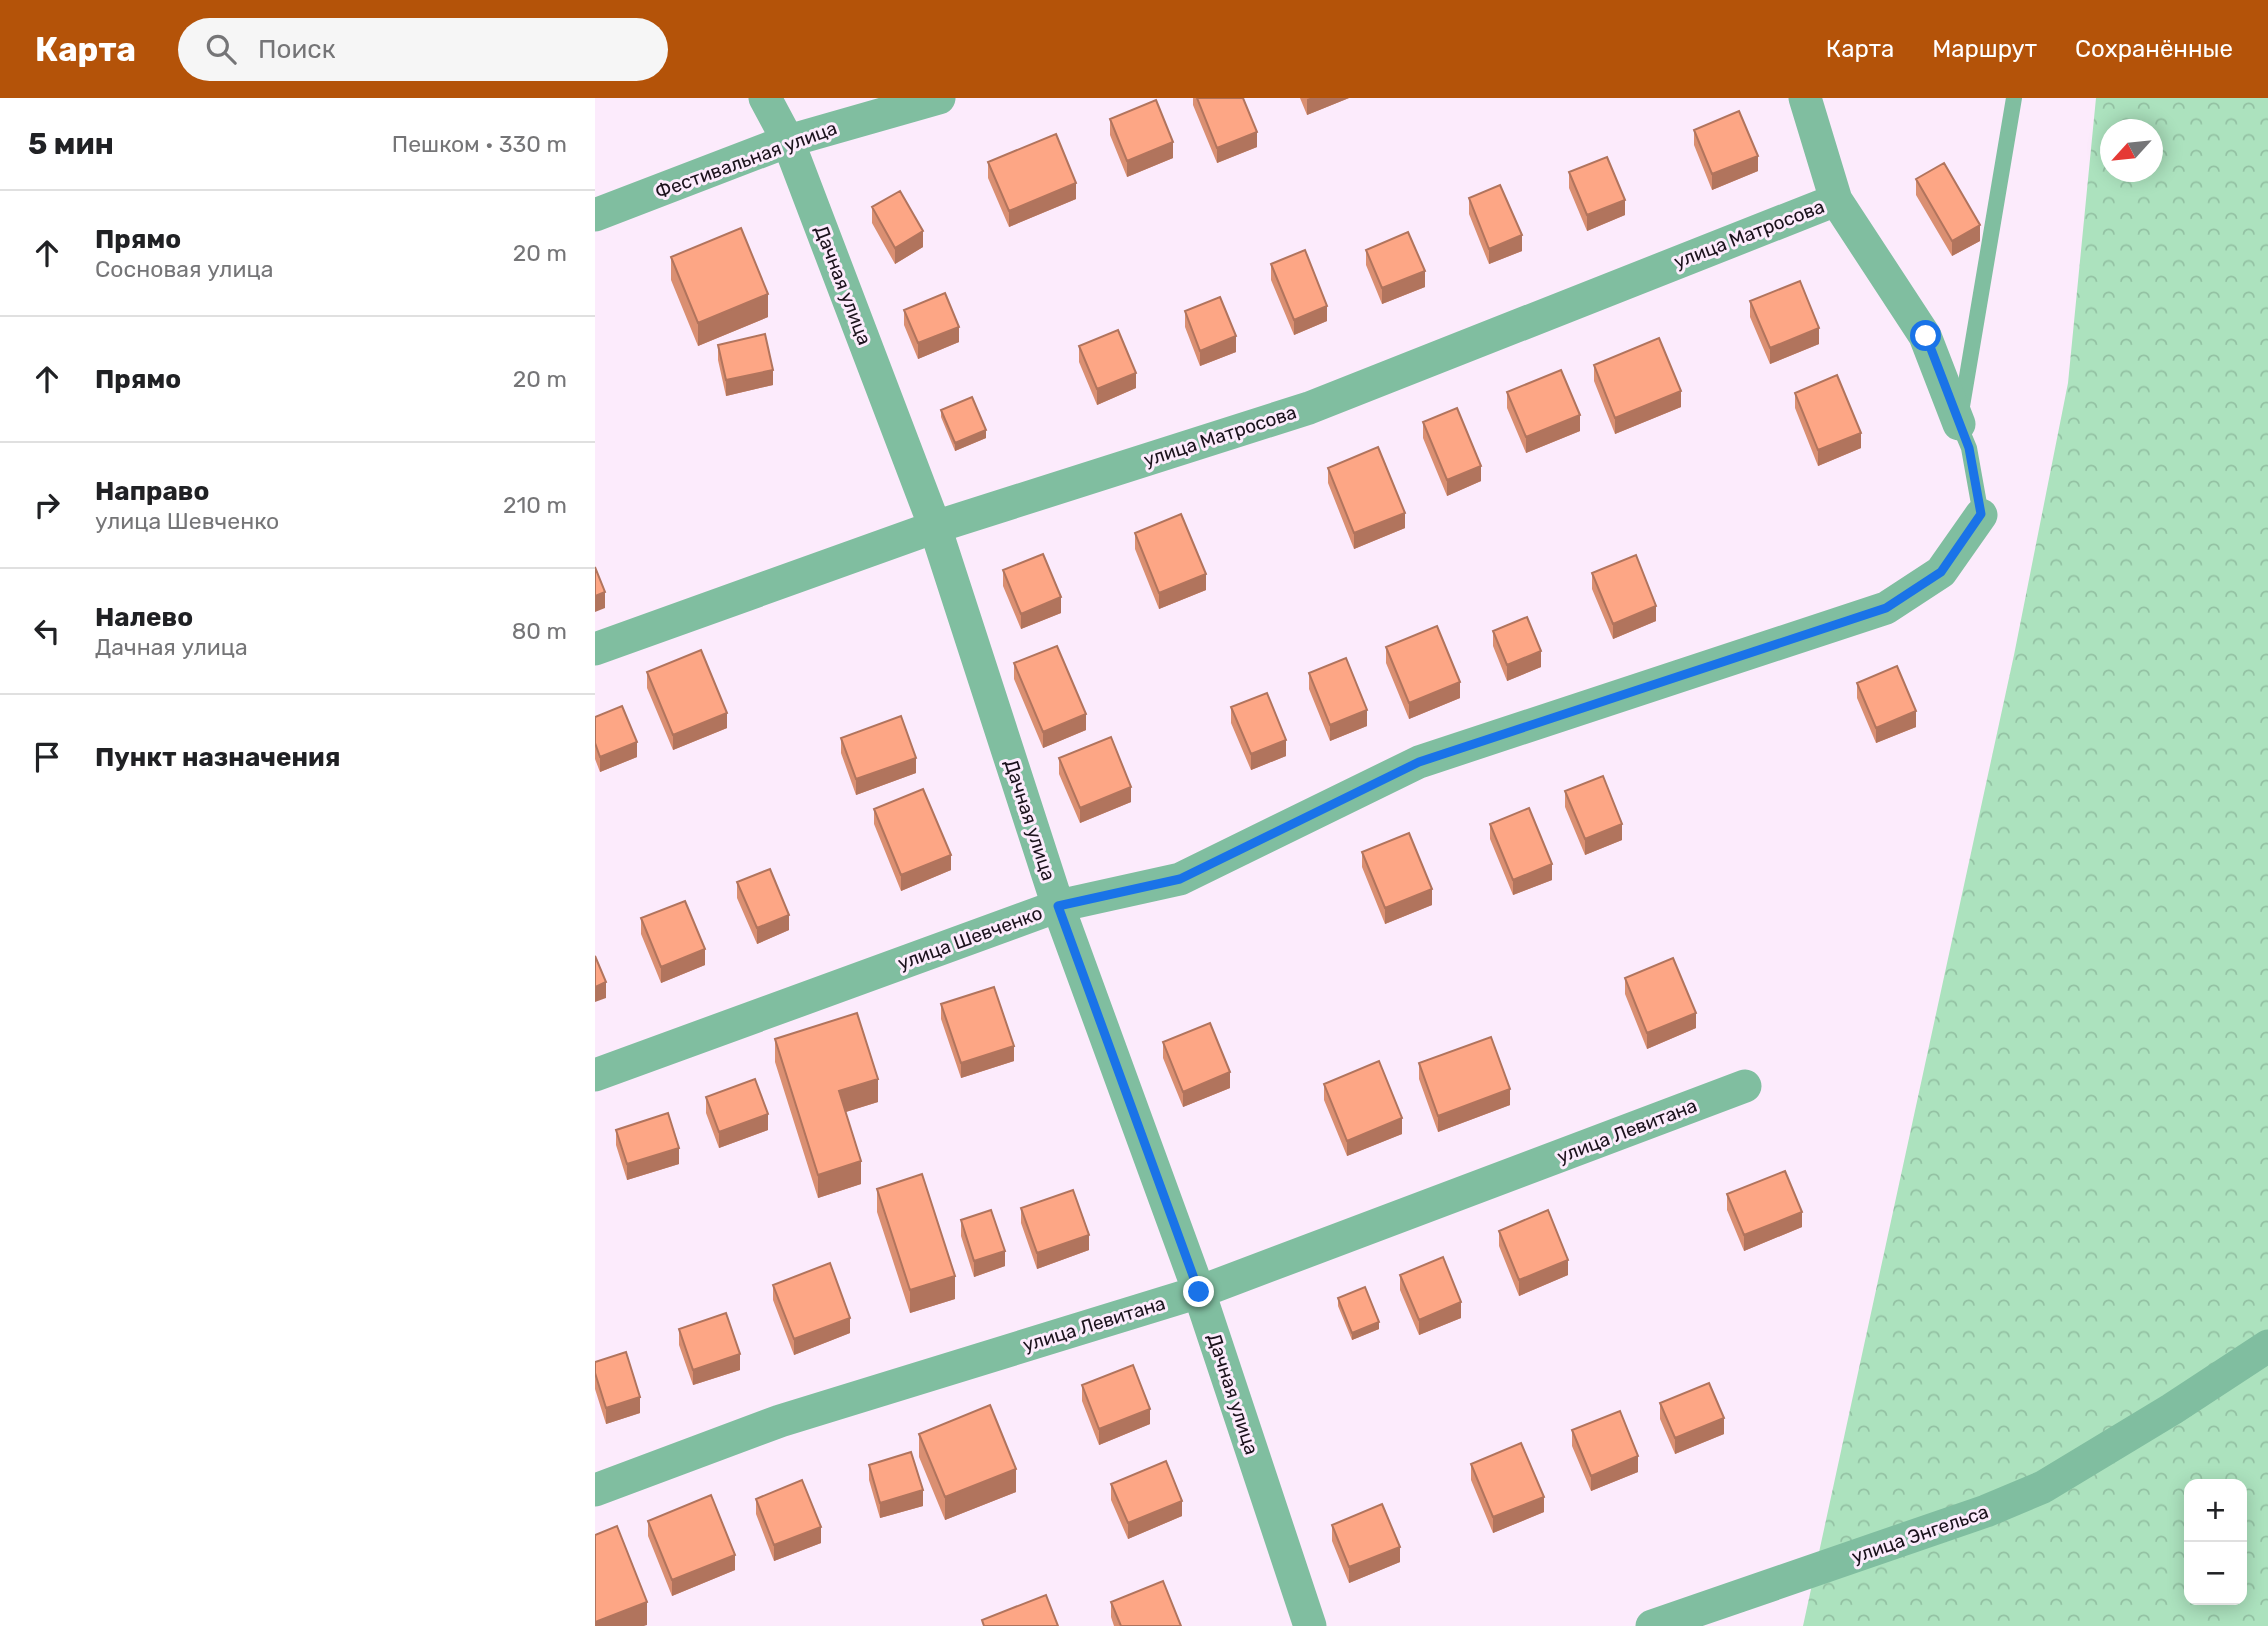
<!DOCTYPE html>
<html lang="ru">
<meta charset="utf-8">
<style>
:root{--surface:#fff;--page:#f6f6f6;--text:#202124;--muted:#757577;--line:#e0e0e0;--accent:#b45309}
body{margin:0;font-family:Rubik,sans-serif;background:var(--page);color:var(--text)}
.controls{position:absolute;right:21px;bottom:21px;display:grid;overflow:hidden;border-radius:14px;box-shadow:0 4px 18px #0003}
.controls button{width:63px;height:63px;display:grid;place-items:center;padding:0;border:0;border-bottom:2px solid var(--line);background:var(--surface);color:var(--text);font:35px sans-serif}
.compass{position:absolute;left:1505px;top:21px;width:63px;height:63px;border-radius:50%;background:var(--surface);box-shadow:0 4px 18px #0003;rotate:243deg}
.stop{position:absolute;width:21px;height:21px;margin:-16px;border:5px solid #1a73e8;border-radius:50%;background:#fff}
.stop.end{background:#1a73e8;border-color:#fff;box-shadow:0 2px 7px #0008}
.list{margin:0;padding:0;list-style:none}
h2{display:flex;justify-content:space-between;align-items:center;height:91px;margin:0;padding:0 28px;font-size:30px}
h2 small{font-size:23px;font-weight:400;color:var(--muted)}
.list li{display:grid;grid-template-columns:46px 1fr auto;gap:21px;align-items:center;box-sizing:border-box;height:126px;padding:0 28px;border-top:2px solid var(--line)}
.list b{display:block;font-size:26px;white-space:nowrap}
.list p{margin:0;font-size:23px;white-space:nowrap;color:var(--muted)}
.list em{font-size:23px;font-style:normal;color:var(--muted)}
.icon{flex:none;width:38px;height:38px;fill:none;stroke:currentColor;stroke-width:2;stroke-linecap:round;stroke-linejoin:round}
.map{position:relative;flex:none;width:1673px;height:1528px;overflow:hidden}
header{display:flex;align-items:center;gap:42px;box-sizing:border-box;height:98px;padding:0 35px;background:var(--accent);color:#fff}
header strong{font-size:33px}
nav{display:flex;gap:38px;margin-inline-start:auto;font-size:24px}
.search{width:490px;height:63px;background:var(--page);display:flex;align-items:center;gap:18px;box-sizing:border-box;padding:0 24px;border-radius:38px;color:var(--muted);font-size:26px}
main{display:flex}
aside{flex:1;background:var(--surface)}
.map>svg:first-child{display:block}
.forest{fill:url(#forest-crowns);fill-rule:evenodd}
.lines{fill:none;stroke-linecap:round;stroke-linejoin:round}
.lane{stroke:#80bea0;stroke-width:16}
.street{stroke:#80bea0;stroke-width:33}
.wall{fill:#da8f72}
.shaded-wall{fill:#b1745d}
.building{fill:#fda685;stroke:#b1745d;stroke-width:2}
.route{stroke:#1a73e8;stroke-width:9}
.labels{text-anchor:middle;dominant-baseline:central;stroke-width:6;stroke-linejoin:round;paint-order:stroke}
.street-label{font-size:19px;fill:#1b121c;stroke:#fcebfc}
</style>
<header>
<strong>Карта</strong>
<div class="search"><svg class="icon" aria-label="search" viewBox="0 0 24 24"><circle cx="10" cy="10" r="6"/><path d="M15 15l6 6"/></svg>Поиск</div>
<nav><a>Карта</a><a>Маршрут</a><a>Сохранённые</a></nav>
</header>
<main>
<aside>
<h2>5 мин<small>Пешком · 330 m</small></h2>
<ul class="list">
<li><svg class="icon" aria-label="ahead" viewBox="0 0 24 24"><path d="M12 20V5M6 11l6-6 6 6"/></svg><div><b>Прямо</b><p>Сосновая улица</p></div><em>20 m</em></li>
<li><svg class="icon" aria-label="ahead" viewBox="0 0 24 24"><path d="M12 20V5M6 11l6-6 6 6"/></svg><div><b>Прямо</b></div><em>20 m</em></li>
<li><svg class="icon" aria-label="right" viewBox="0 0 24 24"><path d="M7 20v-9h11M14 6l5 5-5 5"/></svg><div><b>Направо</b><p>улица Шевченко</p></div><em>210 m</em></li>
<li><svg class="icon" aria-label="left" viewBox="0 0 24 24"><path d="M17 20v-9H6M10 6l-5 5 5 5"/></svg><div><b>Налево</b><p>Дачная улица</p></div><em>80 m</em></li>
<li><svg class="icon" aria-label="arrive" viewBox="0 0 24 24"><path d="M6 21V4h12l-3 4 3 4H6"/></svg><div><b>Пункт назначения</b></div></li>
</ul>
</aside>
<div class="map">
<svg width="1673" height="1528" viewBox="0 0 1673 1528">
<defs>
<pattern id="forest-crowns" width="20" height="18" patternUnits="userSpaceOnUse" patternTransform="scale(1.75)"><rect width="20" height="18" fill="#ace2be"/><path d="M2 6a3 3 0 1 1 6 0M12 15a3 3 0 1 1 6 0" fill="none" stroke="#93c1a3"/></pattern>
</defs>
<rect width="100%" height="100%" fill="#fcebfc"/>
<path class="forest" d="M1501,0h172v1528h-465l211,-971 54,-272zM1516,32h42v42h-42zM1594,1386h53v116h-53z"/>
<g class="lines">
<path class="lane" d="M1386,417l-12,-67 -10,-24 55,-326"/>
<path class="street" d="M170,0l23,43 147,386 123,379 141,386 111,334
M1210,0l31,102 89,136 34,88
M0,117l193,-74 151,-43
M0,551l340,-122 374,-119 527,-208
M0,977l463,-169 122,-27 239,-117 467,-154 55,-36 40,-57
M0,1392l185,-69 419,-129 546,-206
M1057,1528l334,-115 57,-24 129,-78 96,-63"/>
</g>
<path class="wall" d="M598,0h50l14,49 -40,16 -24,-58z
M705,0h49l-42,17z
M515,21l63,39 -46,19 -17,-42z
M1099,32l64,41 -46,19 -18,-45z
M393,64l88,37 -67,28 -21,-49z
M974,74l56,43 -38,16 -18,-43z
M1321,81l64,62 -28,15 -36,-61z
M874,100l53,53 -33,13 -20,-50z
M277,109l51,40 -28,17 -23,-41z
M771,152l59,37 -43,17 -16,-39z
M76,159l97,60 -70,29 -27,-66z
M676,166l56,57 -33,14 -23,-55z
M1155,203l69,43 -49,20 -20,-47z
M309,212l55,32 -41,17 -14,-34z
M590,213l51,41 -36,14 -15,-39z
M123,247l55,40 -47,11 -8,-36z
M484,248l57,42 -39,17 -18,-43z
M999,267l87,42 -66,27 -21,-53z
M912,294l73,39 -54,22 -19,-45z
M1200,295l66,55 -43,18 -23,-58z
M346,312l45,28 -31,13 -14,-34z
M828,324l58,59 -34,15 -24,-58z
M733,370l77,60 -51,21 -26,-66z
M540,435l71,57 -47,19 -24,-60z
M408,472l58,43 -40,16 -18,-43z
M997,475l64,48 -43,18 -21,-50z
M898,533l48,36 -34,14 -14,-35z
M791,549l74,51 -51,21 -23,-56z
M419,565l72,67 -43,18 -29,-69z
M52,574l80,56 -54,22 -26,-62z
M714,575l58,53 -37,15 -21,-52z
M1262,585l59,44 -40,16 -19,-45z
M636,609l55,49 -35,14 -20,-47z
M0,619l42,40 -37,15 -5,-13z
M246,640l75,35 -60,22 -15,-42z
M464,660l72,44 -51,21 -21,-49z
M970,693l57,49 -37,15 -20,-48z
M279,711l77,61 -50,21 -27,-67z
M895,726l62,56 -39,15 -23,-56z
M767,754l70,53 -47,19 -23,-57z
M142,784l52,48 -32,14 -20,-46z
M46,820l64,47 -44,18 -20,-49z
M1030,880l71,50 -49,21 -22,-55z
M346,906l73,57 -53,17 -20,-59z
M180,941l103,63 -32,10 15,72 -43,14 -43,-136z
M568,944l67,46 -47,19 -20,-49z
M824,965l91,42 -72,27 -19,-53z
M729,986l78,50 -55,22 -23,-56z
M111,999l62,33 -49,18 -13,-35z
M21,1032l63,34 -52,16 -11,-35z
M282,1091l78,110 -45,14 -33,-101z
M1132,1096l75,33 -58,24 -17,-41z
M426,1110l68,42 -52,19 -16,-46z
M366,1122l44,46 -31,11 -13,-41z
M904,1133l69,44 -49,21 -20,-50z
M805,1177l61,43 -42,17 -19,-45z
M178,1187l77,48 -56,22 -21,-55z
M743,1200l41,31 -27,11 -14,-34z
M84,1231l61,41 -47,15 -14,-40z
M0,1264l45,51 -34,11 -11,-35z
M487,1287l68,39 -51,21 -17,-44z
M1065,1305l64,31 -49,20 -15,-35z
M977,1332l66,42 -47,19 -19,-45z
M324,1336l97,58 -71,28 -26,-63z
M876,1366l73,48 -51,21 -22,-53z
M274,1367l54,41 -43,12 -11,-38z
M516,1386l71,32 -54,23 -17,-39z
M161,1401l65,44 -47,18 -18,-47z
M53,1423l87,49 -63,26 -24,-60z
M737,1427l68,37 -51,21 -17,-42z
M516,1504l70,24h-67l-3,-9z"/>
<path class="shaded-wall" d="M715,0h39l-42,17v-16z
M662,34v15l-40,16v-15z
M578,44v16l-46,19v-16z
M1163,58v15l-46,19v-16z
M481,85v16l-67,28v-16z
M1030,102v15l-38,16v-16z
M1385,127v16l-28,15v-15z
M328,133v16l-28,17v-16z
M927,137v16l-33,13v-15z
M830,173v16l-43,17v-16z
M173,196v23l-70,29v-23z
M732,208v15l-33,14v-15z
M364,229v15l-41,17v-16z
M1224,230v16l-49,20v-16z
M641,238v16l-36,14v-15z
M178,272v15l-47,11v-16z
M541,275v15l-39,17v-16z
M1086,293v16l-66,27v-16z
M985,317v16l-54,22v-16z
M391,332v8l-31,13v-8z
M1266,335v15l-43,18v-16z
M886,368v15l-34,15v-16z
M810,415v15l-51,21v-16z
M611,476v16l-47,19v-16z
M10,494v16l-10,4v-16z
M466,499v16l-40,16v-15z
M1061,508v15l-43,18v-15z
M946,553v16l-34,14v-16z
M865,584v16l-51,21v-16z
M772,612v16l-37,15v-16z
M1321,613v16l-40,16v-15z
M132,615v15l-54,22v-15z
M491,616v16l-43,18v-16z
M691,642v16l-35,14v-16z
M42,644v15l-37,15v-15z
M321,660v15l-60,22v-16z
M536,689v15l-51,21v-15z
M1027,726v16l-37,15v-16z
M356,757v15l-50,21v-16z
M957,766v16l-39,15v-15z
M837,791v16l-47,19v-16z
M194,817v15l-32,14v-16z
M110,851v16l-44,18v-16z
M11,884v16l-11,4v-15z
M1101,915v15l-49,21v-16z
M419,948v15l-53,17v-15z
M635,974v16l-47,19v-15z
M283,981v23l-39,12v-23z
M915,991v16l-72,27v-16z
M173,1016v16l-49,18v-16z
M807,1020v16l-55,22v-15z
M84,1050v16l-52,16v-16z
M266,1063v23l-43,14v-23z
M1207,1114v15l-58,24v-16z
M494,1137v15l-52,19v-16z
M410,1153v15l-31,11v-16z
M973,1162v15l-49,21v-16z
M360,1178v23l-45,14v-23z
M866,1204v16l-42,17v-15z
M255,1220v15l-56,22v-16z
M784,1224v7l-27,11v-7z
M145,1256v16l-47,15v-15z
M45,1299v16l-34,11v-16z
M555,1311v15l-51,21v-16z
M1129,1320v16l-49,20v-16z
M1043,1358v16l-47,19v-15z
M421,1371v23l-71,28v-23z
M328,1392v16l-43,12v-15z
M949,1399v15l-51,21v-16z
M587,1403v15l-54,23v-16z
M226,1429v16l-47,18v-16z
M805,1449v15l-51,21v-16z
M140,1457v15l-63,26v-16z
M52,1504v23l-3,1h-49v-4z"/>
<path class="building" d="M602,0h46l14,34 -40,16z
M561,2l17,42 -46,19 -17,-42z
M1144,13l19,45 -46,18 -18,-44z
M461,36l20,49 -67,28 -21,-49z
M1012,59l18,43 -38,15 -18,-43z
M1349,65l36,62 -28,16 -36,-62z
M905,87l22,50 -33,14 -20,-51z
M305,93l23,40 -28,17 -23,-41z
M146,130l27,66 -70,29 -27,-66z
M813,134l17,39 -43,17 -16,-38z
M710,152l22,56 -33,14 -23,-56z
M1205,183l19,47 -49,20 -20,-47z
M350,195l14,34 -41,16 -14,-33z
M625,199l16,39 -36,15 -15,-40z
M523,232l18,43 -39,16 -18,-43z
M170,236l8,36 -47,10 -8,-35z
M1064,240l22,53 -66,27 -21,-53z
M966,272l19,45 -54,22 -19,-45z
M1242,277l24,58 -43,17 -23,-57z
M377,299l14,33 -31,13 -14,-33z
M862,310l24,58 -34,14 -24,-58z
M783,349l27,66 -51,20 -26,-65z
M586,416l25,60 -47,19 -24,-60z
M448,456l18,43 -40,17 -18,-44z
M1041,457l20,51 -43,18 -21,-51z
M0,469l10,25 -10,4z
M932,519l14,34 -34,14 -14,-34z
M842,528l23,56 -51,21 -23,-56z
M462,548l29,68 -43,18 -29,-69z
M106,552l26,63 -54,22 -26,-63z
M751,560l21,52 -37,15 -21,-52z
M1302,568l19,45 -40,17 -19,-45z
M672,595l19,47 -35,14 -20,-47z
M27,608l15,36 -37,15 -5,-14v-26z
M306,618l15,42 -60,21 -15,-41z
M516,639l20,50 -51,21 -21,-50z
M1008,678l19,48 -37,15 -20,-48z
M328,691l28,66 -50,20 -27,-66z
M934,710l23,56 -39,16 -23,-56z
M814,735l23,56 -47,19 -23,-56z
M175,771l19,46 -32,13 -20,-46z
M90,803l20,48 -44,18 -20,-49z
M0,858l11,26 -11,5z
M1078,860l23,55 -49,20 -22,-55z
M399,889l20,59 -53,17 -20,-59z
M262,915l21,66 -39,12 22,70 -43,14 -43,-136z
M615,925l20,49 -47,20 -20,-50z
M896,939l19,52 -72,27 -19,-53z
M784,963l23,57 -55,23 -23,-57z
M160,981l13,35 -49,18 -13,-35z
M73,1015l11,35 -52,16 -11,-34z
M1190,1073l17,41 -58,23 -17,-41z
M327,1076l33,102 -45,14 -33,-101z
M478,1092l16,45 -52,18 -16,-45z
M396,1112l14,41 -31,10 -13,-41z
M953,1112l20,50 -49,20 -20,-49z
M848,1159l18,45 -42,18 -19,-45z
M235,1165l20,55 -56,21 -21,-54z
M770,1189l14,35 -27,11 -14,-35z
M131,1215l14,41 -47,16 -14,-41z
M31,1254l14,45 -34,11 -11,-35v-11z
M538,1267l17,44 -51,20 -17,-44z
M1114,1285l15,35 -49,20 -15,-35z
M395,1307l26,64 -71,28 -26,-63z
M1025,1313l18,45 -47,20 -19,-46z
M926,1345l23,54 -51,20 -22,-53z
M316,1354l12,38 -43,13 -11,-38z
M571,1363l16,40 -54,22 -17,-39z
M207,1382l19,47 -47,18 -18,-46z
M116,1397l24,60 -63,25 -24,-59z
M787,1406l18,43 -51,20 -17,-42z
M22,1428l30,76 -52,20v-87z
M568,1483l18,45h-60l-10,-24z
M451,1497l12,31h-74l-2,-6z"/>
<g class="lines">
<path class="route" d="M604,1194l-141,-386 122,-27 239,-117 467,-154 55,-36 40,-58 -12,-66 -43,-112"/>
</g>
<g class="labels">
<g class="street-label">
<text transform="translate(151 62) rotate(-20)">Фестивальная улица</text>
<text transform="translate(1154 136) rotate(-21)">улица Матросова</text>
<text transform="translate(248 187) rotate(69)">Дачная улица</text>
<text transform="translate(625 338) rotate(-18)">улица Матросова</text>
<text transform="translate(435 722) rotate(72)">Дачная улица</text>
<text transform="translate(375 840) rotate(-20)">улица Шевченко</text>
<text transform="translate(1032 1033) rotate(-21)">улица Левитана</text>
<text transform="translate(499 1226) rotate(-17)">улица Левитана</text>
<text transform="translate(638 1296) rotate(72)">Дачная улица</text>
<text transform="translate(1325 1436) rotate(-19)">улица Энгельса</text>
</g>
</g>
</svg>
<div class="controls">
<button>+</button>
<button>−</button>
</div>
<svg class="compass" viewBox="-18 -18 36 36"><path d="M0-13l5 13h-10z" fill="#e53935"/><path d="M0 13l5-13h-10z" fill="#757577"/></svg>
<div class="stop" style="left:1331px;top:238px"></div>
<div class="stop end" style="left:604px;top:1194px"></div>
</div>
</main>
